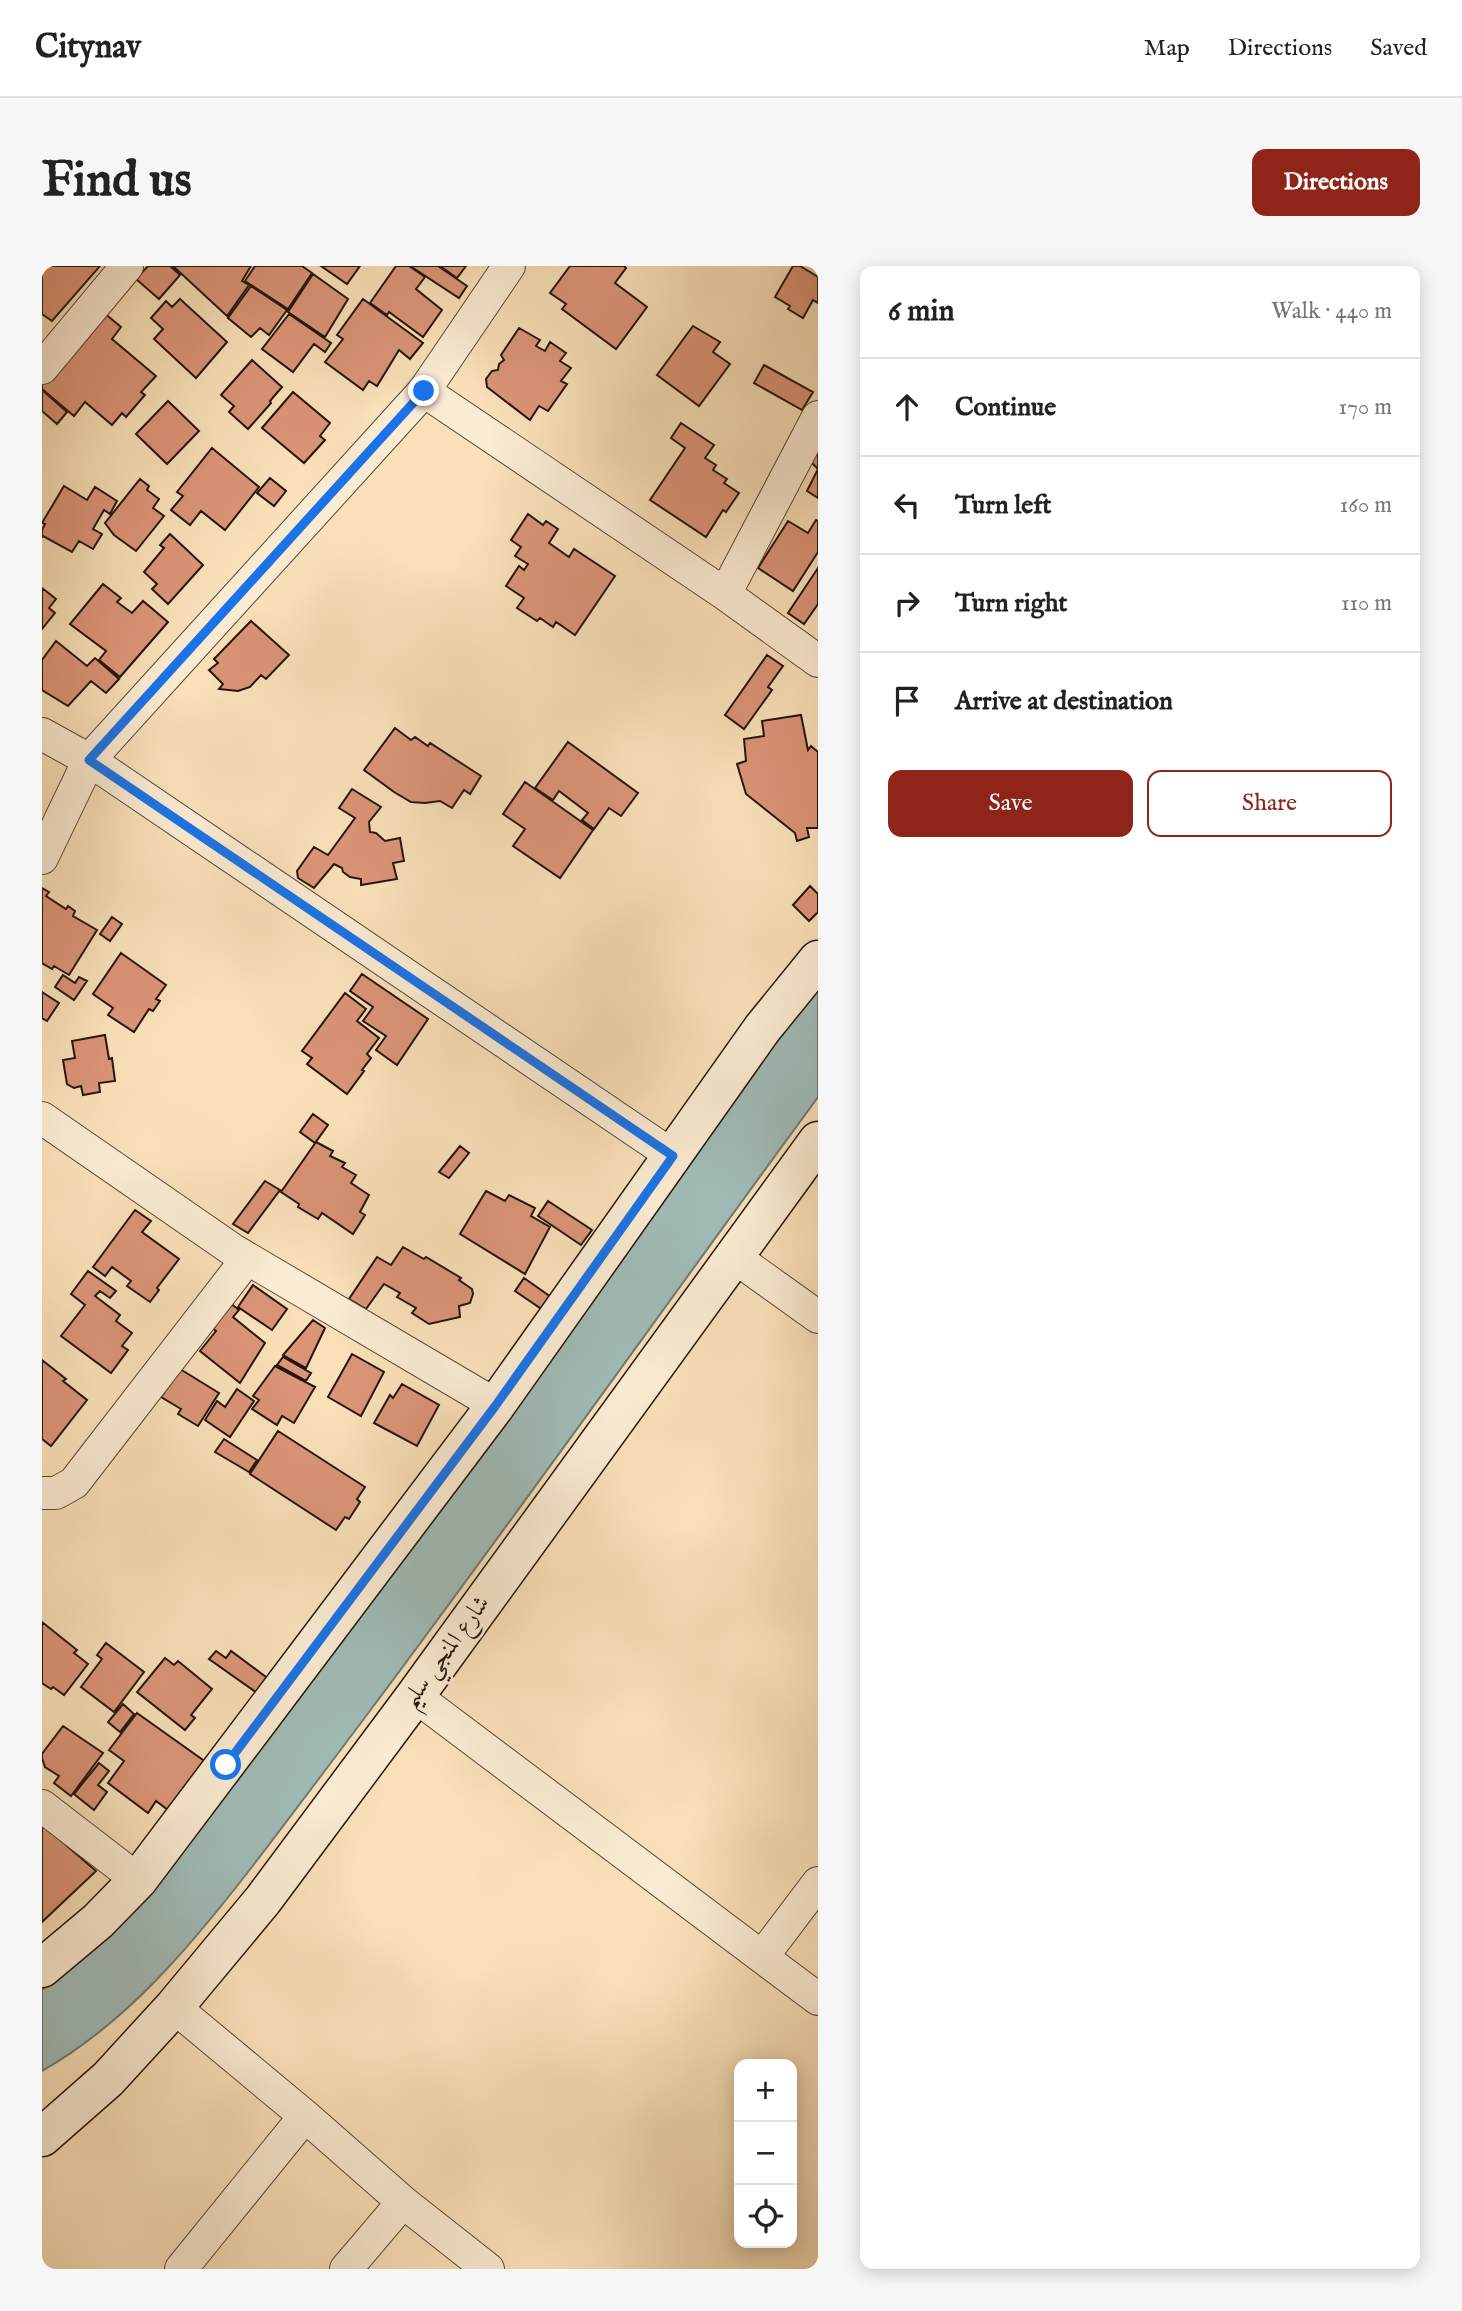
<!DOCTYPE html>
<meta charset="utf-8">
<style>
:root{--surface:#fff;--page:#f6f6f6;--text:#222;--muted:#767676;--line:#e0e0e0;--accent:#8f2418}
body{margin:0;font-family:"IM FELL English",Amiri,serif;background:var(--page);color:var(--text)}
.controls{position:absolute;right:21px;bottom:21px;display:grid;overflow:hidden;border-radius:14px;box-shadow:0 4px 18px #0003}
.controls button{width:63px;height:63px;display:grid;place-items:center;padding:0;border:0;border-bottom:2px solid var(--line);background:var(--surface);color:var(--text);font:35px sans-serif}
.stop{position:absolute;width:21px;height:21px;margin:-16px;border:5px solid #1a73e8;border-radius:50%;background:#fff}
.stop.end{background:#1a73e8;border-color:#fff;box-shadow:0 2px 7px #0008}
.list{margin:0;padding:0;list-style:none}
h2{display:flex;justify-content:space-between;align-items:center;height:91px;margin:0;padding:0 28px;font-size:30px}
h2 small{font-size:23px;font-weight:400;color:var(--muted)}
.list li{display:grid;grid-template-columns:46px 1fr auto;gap:21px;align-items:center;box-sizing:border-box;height:98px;padding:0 28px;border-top:2px solid var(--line)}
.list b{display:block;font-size:26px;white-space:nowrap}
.list em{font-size:23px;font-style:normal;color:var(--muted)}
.actions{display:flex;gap:14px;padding:21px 28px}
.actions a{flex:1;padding:16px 0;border:2px solid var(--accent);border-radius:14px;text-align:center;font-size:24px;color:var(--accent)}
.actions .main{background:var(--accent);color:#fff}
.icon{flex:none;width:38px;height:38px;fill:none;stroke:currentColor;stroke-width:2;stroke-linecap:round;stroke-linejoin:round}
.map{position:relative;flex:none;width:776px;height:2003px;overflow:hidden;border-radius:14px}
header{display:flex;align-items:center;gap:42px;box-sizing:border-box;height:98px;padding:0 35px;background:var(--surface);border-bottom:2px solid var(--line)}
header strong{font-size:33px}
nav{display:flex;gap:38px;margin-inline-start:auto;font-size:24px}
.intro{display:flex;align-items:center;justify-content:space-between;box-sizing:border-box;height:168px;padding:0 42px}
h1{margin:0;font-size:49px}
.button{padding:18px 32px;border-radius:14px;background:var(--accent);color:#fff;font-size:24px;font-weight:700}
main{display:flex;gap:42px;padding:0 42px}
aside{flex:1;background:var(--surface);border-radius:14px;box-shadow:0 4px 18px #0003}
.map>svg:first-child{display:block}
.water{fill:#a0bbb7;stroke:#6e7972;stroke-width:2}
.building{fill:#db9478;stroke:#24160b;stroke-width:2}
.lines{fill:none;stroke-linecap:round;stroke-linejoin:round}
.street-casing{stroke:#594836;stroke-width:34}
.secondary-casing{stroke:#24160b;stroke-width:41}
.street{stroke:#fbebd2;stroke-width:32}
.secondary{stroke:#fbebd2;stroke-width:38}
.route{stroke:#1a73e8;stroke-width:9}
.labels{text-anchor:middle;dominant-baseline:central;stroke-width:5;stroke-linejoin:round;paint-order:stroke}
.street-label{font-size:24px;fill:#24160b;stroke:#fbebd2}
</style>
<header>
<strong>Citynav</strong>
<nav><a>Map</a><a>Directions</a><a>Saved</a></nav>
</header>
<div class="intro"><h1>Find us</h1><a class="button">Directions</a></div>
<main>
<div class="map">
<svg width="776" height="2003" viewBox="0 0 776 2003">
<rect width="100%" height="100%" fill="#f9e0b9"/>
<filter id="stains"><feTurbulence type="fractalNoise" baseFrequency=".00286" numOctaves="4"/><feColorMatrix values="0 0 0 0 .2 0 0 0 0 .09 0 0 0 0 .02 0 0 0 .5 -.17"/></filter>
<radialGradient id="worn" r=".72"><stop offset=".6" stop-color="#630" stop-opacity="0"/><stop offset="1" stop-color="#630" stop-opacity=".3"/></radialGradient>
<path class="water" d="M776,721v110c-151,206 -299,415 -452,619 -39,52 -78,104 -118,156 -59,76 -122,151 -206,199v-81l43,-34 105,-114 312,-412 192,-279z"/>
<path class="building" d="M0,0h58l-48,55 -10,-7z
M106,0h22l10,9 -21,24 -23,-20z
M131,0h78l-9,15 7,4 -22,31z
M213,0h47l10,7 -24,36 -43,-28z
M279,0h39l-13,18z
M354,0h13l16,11 -9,12 26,21 -19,27 -34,-25 -2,3 -17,-12z
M368,0h28l29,20 -8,12z
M398,0h26l-9,12z
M528,0h54l2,2 -11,15 32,24 -31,42 -54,-40 4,-5 -16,-11z
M751,0h7l18,11v26l-5,-3 -10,18 -15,-9 2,-3 -15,-9z
M271,8l35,25 -23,38 -37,-25z
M209,20l36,24 -18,25 -9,-7 -9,9 -23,-19z
M138,33l47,43 -31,36 -42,-39 9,-10 -12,-11 15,-17 6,6z
M321,33l60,44 -13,16 -11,-9 -22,36 -8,-5 -6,9 -38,-28 18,-23 -6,-4z
M61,46l18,15 -9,12 44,37 -15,16 4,3 -19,22 -4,-4 -10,12 -27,-23 -11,14 -32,-27v-5z
M247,48l42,29 -6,9 -11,-8 -21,28 -31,-23z
M651,60l27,16 -7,10 17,12 -31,42 -42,-31z
M477,62l21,12 -4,6 9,5 5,-9 16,11 -6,8 11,7 -10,13 6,3 -19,27 -9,-5 -9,14 -43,-33 -1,-8 6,-8 6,-1 1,-6 5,-4 -3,-5z
M210,94l30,27 -12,14 1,2 -23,26 -19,-17 5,-6 -13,-11z
M722,99l49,27 -11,18 -48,-27z
M0,124l25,22 -10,12 -15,-13z
M251,126l37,31 -10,13 5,4 -21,23 -42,-35z
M126,135l31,30 -32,33 -31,-30z
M639,157l33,22 -9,13 11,7 -3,5 14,9 -3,4 15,10 -13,19 -3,-2 -17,27 -56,-37 35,-52 -14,-10z
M776,175v57l-11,-7 11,-22 -9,-9z
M170,182l47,39 -34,43 -24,-19 -11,14 -19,-15 12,-14 -6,-4z
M228,212l16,13 -12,15 -17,-13z
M98,213l9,7 -2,4 12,9 -6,9 11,8 -28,35 -22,-16 -9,-12z
M22,220l23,14 8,-13 22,14 -7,13 -6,-4 -11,19 9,5 -9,15 -14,-8 -7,11 -29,-16 -1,1v-7l3,-6 -3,-1z
M486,248l15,11 3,-4 12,8 -9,14 20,14 5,-8 41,27 -40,59 -19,-13 -3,5 -13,-9 -3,3 -20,-13 7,-10 -18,-12 13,-20 5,4 4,-6 -13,-8 6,-9 -10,-7z
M774,254l2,1v31l-25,39 -35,-23 30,-47 20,12z
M128,268l33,31 -35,39 -16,-15 5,-5 -13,-12 20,-24 -4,-3z
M776,302v36l-14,20 -16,-11z
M61,318l18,14 -4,4 15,11 11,-12 25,21 -48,55 -21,-17 7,-9 -36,-27z
M0,322l14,11 -7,9 6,5 -13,16z
M209,355l38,34 -23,24 -5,-4 -11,12 -12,4 -19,-2 4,-5 -14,-14 9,-7 -4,-4z
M14,375l31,25 8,-8 24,21 -13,14 -15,-12 -23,25 -26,-16v-30z
M725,389l16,11 -15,21 4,3 -28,39 -19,-14z
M759,449l7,35 3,-4 7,6v76h-11l2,9 -12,4 -2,-8 -49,-39 -9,-30 9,-3 -2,-22 20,-3 -2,-15z
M353,462l16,12 4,-3 13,9 2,-3 51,33 -11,18 -6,-4 -12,18 -12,-7 -15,2 -14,-1 -17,-10 -30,-22z
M526,476l70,51 -17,23 -12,-8 -15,21 -12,-9 6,-7 -29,-22 -6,9 -18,-12z
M483,516l68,48 -33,48 -47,-32 12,-17 -22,-15z
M310,523l29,18 -12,15 1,10 6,1 9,8 15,-3 4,23 -11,2 4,16 -36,6v-6l-11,-2 -7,-5 -1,-4 -8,-4 -20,24 -16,-10 -1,-7 17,-24 14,8 27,-37 -16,-10z
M768,620l8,8v18l-9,9 -16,-16z
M0,622l7,4 -3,4 20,13 2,-3 7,5 -2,5 24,14 -28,45 -15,-9 -2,3 -10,-6z
M70,651l10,7 -12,17 -10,-7z
M79,687l45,32 -10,14 4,2 -7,10 -4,-2 -15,23 -26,-17 5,-7 -20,-14z
M320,708l66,45 -31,46 -21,-15 10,-14 -23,-15 10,-14 -23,-16z
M21,709l12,8 4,-6 8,4 -13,19 -19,-13z
M0,726l17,11 -12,18 -5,-3z
M303,727l21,16 -9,12 22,17 -12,16 4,4 -9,12 2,1 -17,23 -40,-30 5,-6 -10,-7z
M63,769l4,24 3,-1 3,23 -16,2 1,9 -17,3 -2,-9 -7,2 -7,-4 -4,-24 12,-2 -3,-17z
M271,848l15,11 -13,18 -15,-11z
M274,876l17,9 -3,5 15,7 -3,4 14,8 -5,8 18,12 -9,17 5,3 -12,19 -31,-21 -4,6 -20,-12 1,-3 -18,-12z
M418,880l9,7 -20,25 -10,-6z
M223,915l15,9 -32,43 -15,-9z
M444,925l19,10 4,-6 26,13 -4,8 19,11 -25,47 -65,-40z
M506,935l44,29 -11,15 -43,-29z
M93,944l16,11 -9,11 37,27 -22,29 2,2 -9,12 -23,-16 4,-5 -19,-14 -7,9 -12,-9z
M361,981l21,12 2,-2 35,21 -2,2 13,9 1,5 -3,9 -11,3 1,11 -31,7 -17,-11 4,-5 -19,-11 3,-4 -16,-9 -18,25 -17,-10 28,-42 14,8z
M46,1005l28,20 -6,7 -10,-7 -5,5 25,19 -4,6 16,12 -10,13 6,4 -17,23 -50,-37 24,-31 -14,-11z
M482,1012l27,19 -8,13 -28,-19z
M211,1019l34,24 -15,21 -34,-23z
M183,1033l14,11 -6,7 32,26 -25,40 -40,-32 16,-20 -10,-8z
M271,1054l12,8 -19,40 -23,-13z
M310,1088l32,18 -23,44 -33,-19z
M241,1091l28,16 -5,8 -29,-16z
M0,1094l24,19 -3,2 24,19 -36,46 -9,-7z
M233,1100l40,21 -21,36 -12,-7 -5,9 -25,-16 7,-9 -6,-4z
M138,1103l39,24 -21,33 -20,-12 3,-5 -20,-12 3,-4 -7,-4z
M360,1118l37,21 -22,41 -43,-23 16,-28 3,3z
M195,1123l17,12 -24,36 -25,-17 12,-19 8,6z
M236,1165l87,56 -8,12 3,3 -11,17 -4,-2 -9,13 -86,-56z
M182,1173l33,21 -8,12 -34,-20z
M0,1356l35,28 -3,3 14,11 -24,31 -11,-8 -2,2 -9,-6z
M64,1377l38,29 -30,40 -33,-25 21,-28 -5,-4z
M174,1385l10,7 5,-7 39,29 -10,15 -51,-36z
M123,1392l9,7 4,-4 34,28 -21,26 4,3 -10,12 -48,-38z
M81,1438l11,10 -14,18 -12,-10z
M95,1447l73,52 -38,48 -16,-12 -8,12 -40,-30 16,-22 -15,-11z
M21,1460l40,27 -32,43 -17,-13 5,-7 -14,-9 -3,-9v-4z
M57,1497l10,8 -11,14 9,7 -13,18 -20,-16z
M2,1560l52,45 -54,51v-94z"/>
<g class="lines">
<defs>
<path id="street" d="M0,102l85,-102
M382,125l301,203 93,67
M683,328l93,-177
M0,468l47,26 335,-369 85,-125
M0,592l47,-98 584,396
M0,852l191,132 263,155
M691,990l85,61
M0,1227h14l18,-10 173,-224
M373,1430l403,303
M0,1540l96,74
M720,1691l56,-74
M132,1741l131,109
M139,2003l124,-153 98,86 85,67
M304,2003l57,-67"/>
<path id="secondary" d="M0,1702l56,-47 40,-41 358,-475 266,-376 56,-69
M0,1871l66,-58 66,-72 89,-107 152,-204 403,-555"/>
</defs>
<use href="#street" class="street-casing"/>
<use href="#secondary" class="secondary-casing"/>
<use href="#street" class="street"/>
<use href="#secondary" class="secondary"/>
</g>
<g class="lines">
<path class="route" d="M184,1499l270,-360 177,-249 -584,-396 335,-369"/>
</g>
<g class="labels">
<g class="street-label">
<text transform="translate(404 1386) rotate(-54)">شارع المنجي سليم</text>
</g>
</g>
<rect width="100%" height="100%" filter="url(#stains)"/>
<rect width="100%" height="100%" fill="url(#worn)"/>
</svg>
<div class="controls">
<button>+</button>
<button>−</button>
<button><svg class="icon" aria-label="locate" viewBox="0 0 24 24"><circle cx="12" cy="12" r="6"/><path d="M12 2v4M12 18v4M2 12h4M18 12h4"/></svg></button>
</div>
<div class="stop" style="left:184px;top:1499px"></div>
<div class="stop end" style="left:382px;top:125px"></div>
</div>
<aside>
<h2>6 min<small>Walk · 440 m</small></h2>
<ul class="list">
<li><svg class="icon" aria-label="ahead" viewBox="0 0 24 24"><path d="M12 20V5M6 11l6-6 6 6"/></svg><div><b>Continue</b></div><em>170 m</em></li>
<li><svg class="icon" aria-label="left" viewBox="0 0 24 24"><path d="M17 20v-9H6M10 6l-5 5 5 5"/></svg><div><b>Turn left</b></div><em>160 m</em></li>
<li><svg class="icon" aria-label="right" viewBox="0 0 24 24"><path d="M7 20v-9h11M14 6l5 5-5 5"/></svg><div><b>Turn right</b></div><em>110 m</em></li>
<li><svg class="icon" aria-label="arrive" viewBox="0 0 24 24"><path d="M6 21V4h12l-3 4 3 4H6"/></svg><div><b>Arrive at destination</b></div></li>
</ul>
<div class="actions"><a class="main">Save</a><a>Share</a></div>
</aside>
</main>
